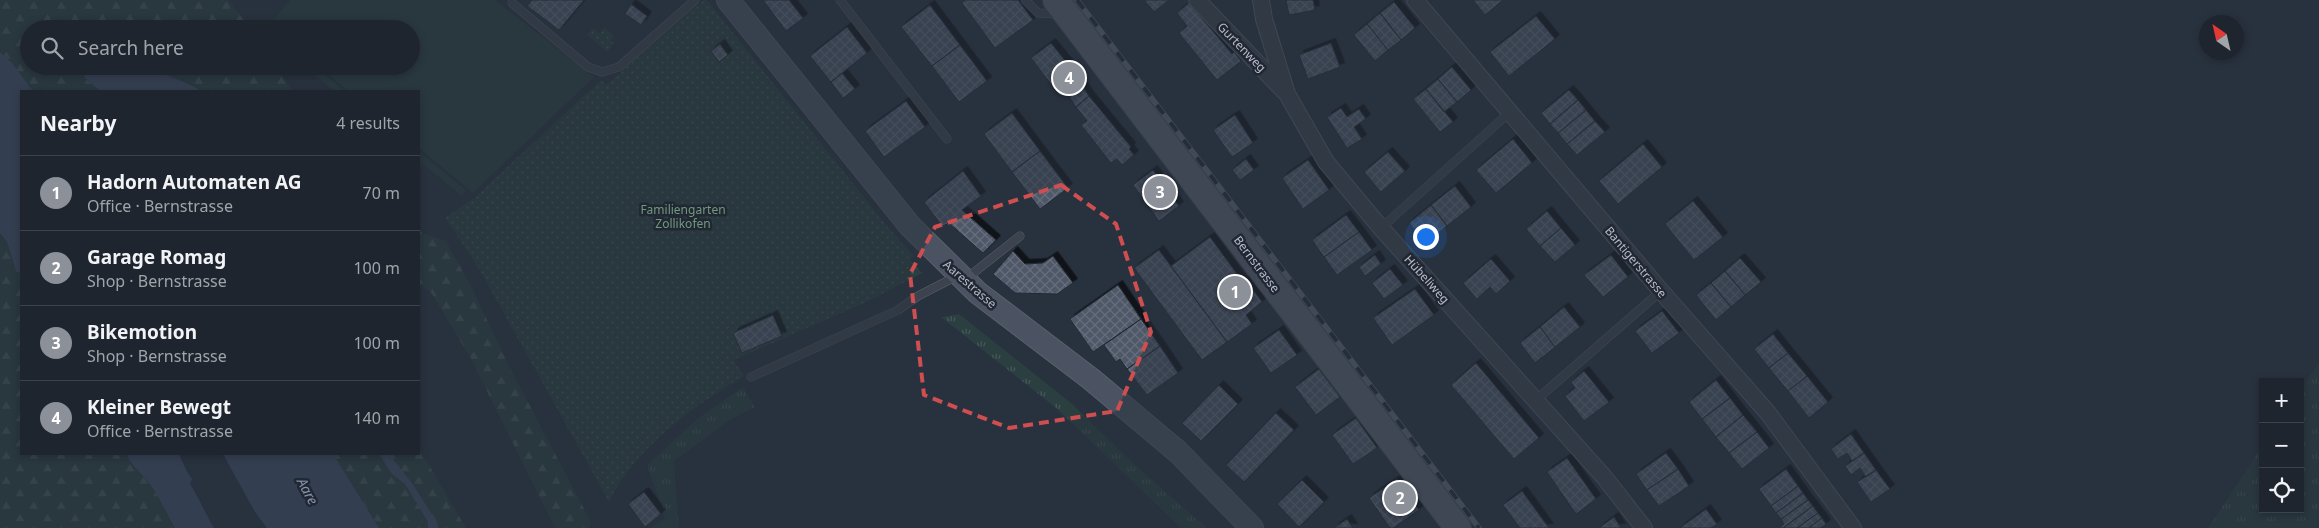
<!DOCTYPE html>
<meta charset="utf-8">
<style>
:root{--surface:#1e252e;--page:#2b313a;--text:#f1f3f6;--muted:#a1a5aa;--line:#3c424a;--accent:#8c9099}
body{margin:0;font-family:"Noto Sans",sans-serif;background:var(--page);color:var(--text)}
.controls{position:absolute;right:15px;bottom:15px;display:grid;overflow:hidden;border-radius:0px;box-shadow:0 2px 8px #0003}
.controls button{width:45px;height:45px;display:grid;place-items:center;padding:0;border:0;border-bottom:1px solid var(--line);background:var(--surface);color:var(--text);font:25px sans-serif}
.compass{position:absolute;left:2199px;top:15px;width:45px;height:45px;border-radius:50%;background:var(--surface);box-shadow:0 2px 8px #0003;rotate:326deg}
.you{position:absolute;left:1425px;top:236px;width:18px;height:18px;margin:-12px;border:4px solid #fff;border-radius:50%;background:#1a73e8;box-shadow:0 0 0 8px #1a73e833}
.badge{display:grid;place-items:center;width:32px;height:32px;border-radius:50%;background:var(--accent);color:#fff;font-size:16px;font-weight:700}
.pin{position:absolute;translate:-50% -50%;border:2px solid #fff;box-shadow:0 1px 5px #0006}
.list{margin:0;padding:0;list-style:none}
h2{display:flex;justify-content:space-between;align-items:center;height:65px;margin:0;padding:0 20px;font-size:21px}
h2 small{font-size:16px;font-weight:400;color:var(--muted)}
.list li{display:grid;grid-template-columns:32px 1fr auto;gap:15px;align-items:center;box-sizing:border-box;height:75px;padding:0 20px;border-top:1px solid var(--line)}
.list b{display:block;font-size:19px;white-space:nowrap}
.list p{margin:0;font-size:16px;white-space:nowrap;color:var(--muted)}
.list em{font-size:16px;font-style:normal;color:var(--muted)}
.icon{flex:none;width:28px;height:28px;fill:none;stroke:currentColor;stroke-width:2;stroke-linecap:round;stroke-linejoin:round}
.map{position:relative;flex:none;width:2319px;height:528px;overflow:hidden}
.search{position:absolute;background:var(--surface);box-shadow:0 2px 8px #0003;left:20px;top:20px;width:400px;height:55px;display:flex;align-items:center;gap:12px;box-sizing:border-box;padding:0 18px;border-radius:28px;color:var(--muted);font-size:19px}
.panel{position:absolute;background:var(--surface);box-shadow:0 2px 8px #0003;left:20px;top:90px;width:400px;height:365px;border-radius:0px}
.map>svg:first-child{display:block}
.grass{fill:url(#grass-tufts)}
.forest{fill:url(#forest-firs)}
.park{fill:url(#park-dots)}
.pitch{fill:#2b3e40}
.water{fill:#404e66}
.building{fill:url(#building-cross-hatch);stroke:#232a36;filter:url(#shadow)}
.lines{fill:none;stroke-linecap:round;stroke-linejoin:round}
.lane-casing{stroke:#5a616c;stroke-width:9}
.street-casing{stroke:#5a616c;stroke-width:18}
.secondary-casing{stroke:#5a616c;stroke-width:24}
.primary-casing{stroke:#464c58;stroke-width:28}
.lane{stroke:#3c434f;stroke-width:8}
.street{stroke:#3c434f;stroke-width:16}
.secondary{stroke:#4b5261;stroke-width:22}
.primary{stroke:#5a626e;stroke-width:26}
.rail-casing{stroke:#5f6775;stroke-width:5.5}
.rail{stroke:#212834;stroke-width:4;stroke-dasharray:11;stroke-linecap:butt}
.marked{fill:none;stroke:#cf4e50;stroke-width:4;stroke-dasharray:10 6;stroke-linejoin:round}
.labels{text-anchor:middle;dominant-baseline:central;stroke-width:5;stroke-linejoin:round;paint-order:stroke}
.street-label{font-size:12px;fill:#b9bec9;stroke:#212834}
.park-label{font-size:12px;fill:#72987c;stroke:#212834}
.water-label{font-size:14px;font-style:italic;fill:#8494ad;stroke:#212834}
</style>
<div class="map">
<svg width="2319" height="528" viewBox="0 0 2319 528">
<defs>
<pattern id="grass-tufts" width="24" height="20" patternUnits="userSpaceOnUse" patternTransform="scale(1.25)"><rect width="24" height="20" fill="#2b3e40"/><path d="M3 7l-1-3M5 7V3M7 7l1-3M15 17l-1-3M17 17v-4M19 17l1-3" fill="none" stroke="#48585a"/></pattern>
<pattern id="forest-firs" width="22" height="20" patternUnits="userSpaceOnUse" patternTransform="scale(1.25)"><rect width="22" height="20" fill="#2b3e40"/><path d="M5 1l3.5 6h-7zM16 11l3.5 6h-7z" fill="#48585a"/></pattern>
<pattern id="park-dots" width="8" height="8" patternUnits="userSpaceOnUse" patternTransform="scale(1.25)"><rect width="8" height="8" fill="#2b3e40"/><path d="M2 2h.1M6 6h.1" fill="none" stroke="#48585a" stroke-width="1.8" stroke-linecap="round"/></pattern>
<pattern id="building-cross-hatch" width="8" height="8" patternUnits="userSpaceOnUse" patternTransform="scale(1.25)"><rect width="8" height="8" fill="#4f5867"/><path d="M0 0l8 8M0 8l8-8" fill="none" stroke="#666e7b"/></pattern>
<filter id="shadow"><feDropShadow dx="4.5" dy="-4.5" stdDeviation="0" flood-color="#0009"/></filter>
</defs>
<rect width="100%" height="100%" fill="#28313e"/>
<path class="grass" d="M959,314l112,89 63,61 73,64h-26l-126,-121 -114,-90z
M2319,363v165h-111l55,-83v64h37v-119z
M743,387l12,20 -25,13 -56,41 5,67h-29l15,-10 -18,-53 51,-47z"/>
<path class="forest" d="M0,0h228l23,29h-160l-16,-3 -7,3 -14,-6v6h-25v37h47l10,13 14,12h-67l-21,-28 -12,-11z
M147,66h129l16,25h-93l-2,-3z
M419,229l3,4 24,8 27,49 36,76 82,156 -2,6h-31l-4,-2 -84,-169 -40,-66 -11,-6z
M0,233l7,9 9,29 5,3v180h105c6,13 18,21 26,33 9,13 15,28 23,41h-175z
M419,448l47,80h-87l-46,-74h86z"/>
<path class="park" d="M703,0h4l180,226 27,30 -4,4 12,13 -51,27 -137,60 10,16c-51,31 -108,71 -135,126l-130,-233 -34,-51 30,-21 126,-117 5,5z
M604,27l11,9 -4,5 3,2 -7,9 -20,-17 6,-7 7,5z"/>
<path class="pitch" d="M290,0h205l99,77 -121,116 -54,-45v-57h-71l-30,-25h93v-37h-140l-3,-3z
M303,66h11l31,25h-11z
M419,152l47,38 -4,6 -43,-35z"/>
<path class="water" d="M0,52l12,11 21,28h-12v183l-5,-3 -9,-29 -7,-9z
M77,66h70l50,22 2,3h-99l-14,-12z
M126,454h53l8,18 5,7 -2,5c9,14 15,29 24,44h-39c-8,-13 -14,-28 -23,-41 -8,-12 -20,-20 -26,-33z
M223,454h110l46,74h-112l-12,-16z
M379,454h10l23,29 26,41v4h-10v-6l-23,-38 -13,-10z"/>
<path class="building" d="M532,0h52l-25,30 -32,-24z
M763,0h26l14,18 -17,13z
M965,0h53l15,20 -38,28 -33,-45z
M1144,0h25l-15,12z
M1286,0h27l2,10 -26,5z
M1473,0h30l-18,15z
M1394,2l21,26 -14,12 -21,-27z
M1189,3l43,51 2,-2 7,9 -24,19 -38,-47 8,-7 -10,-13z
M631,4l16,12 -6,9 -16,-11z
M930,5l30,40 -28,21 -31,-39z
M1380,13l21,27 -13,10 -21,-26z
M1536,16l19,23 -46,37 -19,-24z
M1367,24l21,26 -13,11 -21,-26z
M847,27l20,26 -36,29 -21,-26z
M1051,43l17,21 21,32 -13,11 -10,-15 -6,4 -29,-38z
M1331,43l9,24 -32,12 -9,-24z
M720,44l8,11 -9,7 -8,-11z
M960,45l27,36 -28,21 -27,-36z
M1452,67l19,23 -14,12 -19,-23z
M842,73l13,16 -12,9 -12,-16z
M1438,79l19,23 -13,10 -18,-23z
M1426,89l27,33 -13,10 -27,-33z
M1569,90l9,10 -28,24 -9,-11z
M1089,96l42,51 -2,2 5,6 -12,10 -5,-6 -6,4 -30,-38 6,-4 -11,-14z
M1578,100l8,10 -28,23 -8,-9z
M906,101l19,26 -41,30 -19,-26z
M1341,108l6,9 12,-8 7,10 -12,8 8,12 -15,9 -20,-31z
M1586,110l9,11 -28,23 -9,-11z
M1012,113l28,38 -28,21 -28,-38z
M1235,115l18,28 -21,14 -19,-27z
M1595,121l10,11 -28,23 -10,-11z
M1513,139l19,24 -36,30 -20,-23z
M1643,144l19,23 -44,37 -19,-23z
M1040,151l28,37 -28,21 -28,-37z
M1388,152l17,19 -24,21 -17,-20z
M1246,159l8,11 -14,10 -8,-10z
M1308,160l21,30 -26,19 -21,-31z
M1153,170l26,36 -20,15 -26,-36z
M963,171l18,25 -19,14 34,30 -13,13 -34,-30 -7,3 -18,-24z
M1455,186l16,21 -24,19 -16,-21z
M1693,201l30,36 -29,23 -29,-36z
M1431,205l16,21 -22,17 -16,-20z
M1547,211l14,17 -21,18 -14,-17z
M1346,215l13,17 -35,25 -12,-17z
M1561,228l14,17 -20,17 -15,-16z
M1359,232l13,18 -35,25 -13,-18z
M1210,237l33,45 3,-2 16,22 -16,13 6,9 -25,18 -56,-76z
M1159,250l68,92 -25,18 -68,-92z
M1013,251l12,13 18,-1 10,-7 20,27 -16,11 -42,-1 -22,-19z
M1375,255l6,9 -16,12 -6,-9z
M1611,255l17,22 -25,20 -19,-22z
M1740,258l21,24 -16,13 -20,-24z
M1491,259l19,22 -14,13 -6,-7 -13,12 -14,-16z
M1390,269l13,16 -19,14 -12,-16z
M1725,271l20,24 -14,12 -20,-24z
M1711,283l20,24 -15,13 -20,-25z
M1118,285l23,34 -48,33 -23,-33z
M1415,289l19,26 -42,30 -19,-27z
M1564,307l16,20 -25,20 -15,-20z
M1662,311l17,22 -27,20 -17,-22z
M773,315l9,21 -40,17 -9,-20z
M1141,319l19,27 -33,23 -7,-10 -4,3 -12,-17z
M1540,327l15,20 -20,16 -15,-20z
M1279,330l18,25 -26,18 -18,-25z
M1773,334l15,19 -19,15 -15,-19z
M1160,346l18,27 -31,22 -20,-26z
M1788,353l19,23 -19,15 -19,-23z
M1476,363l63,75 -25,21 -63,-74z
M1319,369l21,28 -24,18 -21,-28z
M1584,371l25,31 -25,19 -19,-25 10,-8 -4,-6z
M1807,376l21,26 -19,16 -21,-27z
M1716,380l14,18 -28,21 -13,-17z
M1219,385l19,19 -37,37 -19,-18z
M1730,398l13,17 -27,22 -14,-18z
M1276,413l18,17 -50,52 -18,-17z
M1743,415l14,17 -28,21 -13,-16z
M1356,418l21,30 -24,16 -21,-29z
M1757,432l12,16 -27,21 -13,-16z
M1851,434l13,19 -12,8 -5,-8 -9,6 -7,-10z
M1666,453l12,16 -31,21 -11,-16z
M1864,453l12,17 -10,7 -6,-9 -9,7 -6,-9z
M1567,458l29,41 -20,15 -29,-42z
M1678,469l11,17 -30,20 -12,-16z
M1786,469l12,17 -27,20 -12,-17z
M1876,470l14,19 -19,13 -14,-20z
M1397,479l22,31 -26,18h-3l-21,-30z
M1302,480l22,22 -25,25 -22,-23z
M1798,486l5,7 -27,20 -5,-7z
M1522,491l27,37h-29l-17,-23z
M644,492l17,22 -16,13 -17,-23z
M1803,493l5,7 -27,19 -5,-6z
M1808,500l5,6 -30,22h-4l5,-4 -3,-5z
M1813,506l5,7 -21,15h-14z
M1706,509l11,15 -6,4h-31z
M1818,513l4,5 -13,10h-12z
M1614,517l7,11h-22z
M1822,518l4,6 -5,4h-12z
M1347,519l6,9h-19z"/>
<g class="lines">
<defs>
<path id="lane" d="M840,0l107,139
M1025,0l13,13 22,1
M512,3l76,64 14,5 17,-5 76,-67
M1381,228l128,-115
M967,278l53,-42
M751,377l147,-67 20,-14 39,-20
M1536,400l125,-109"/>
<path id="street" d="M1197,0l87,91
M1261,0l3,19 23,75 39,68 55,66 224,250 39,50
M1415,0l246,291 107,122 85,115"/>
<path id="secondary" d="M728,0l182,226 68,67 113,86 87,73 74,76"/>
<path id="primary" d="M1056,0l402,528"/>
</defs>
<use href="#lane" class="lane-casing"/>
<use href="#street" class="street-casing"/>
<use href="#secondary" class="secondary-casing"/>
<use href="#primary" class="primary-casing"/>
<use href="#lane" class="lane"/>
<use href="#street" class="street"/>
<use href="#secondary" class="secondary"/>
<use href="#primary" class="primary"/>
<defs>
<path id="rail" d="M1077,0l402,528"/>
</defs>
<use href="#rail" class="rail-casing"/>
<use href="#rail" class="rail"/>
</g>
<path d="M0 0H2319V528H0ZM1061,185l55,39 35,108 -34,79 -108,17 -85,-33 -14,-121 25,-47z" fill="#28313e" fill-opacity=".55" fill-rule="evenodd"/>
<path class="marked" d="M1061,185l55,39 35,108 -34,79 -108,17 -85,-33 -14,-121 25,-47z"/>
<g class="labels">
<g class="street-label">
<text transform="translate(1242 47) rotate(46)">Gurtenweg</text>
<text transform="translate(1636 262) rotate(50)">Bantigerstrasse</text>
<text transform="translate(1257 264) rotate(53)">Bernstrasse</text>
<text transform="translate(1427 279) rotate(48)">Hübeliweg</text>
<text transform="translate(970 284) rotate(41)">Aarestrasse</text>
</g>
<g class="park-label">
<text x="683" y="209">Familiengarten<tspan x="683" dy="14">Zollikofen</tspan></text>
</g>
<g class="water-label">
<text transform="translate(308 491) rotate(62)">Aare</text>
</g>
</g>
</svg>
<div class="controls">
<button>+</button>
<button>−</button>
<button><svg class="icon" aria-label="locate" viewBox="0 0 24 24"><circle cx="12" cy="12" r="6"/><path d="M12 2v4M12 18v4M2 12h4M18 12h4"/></svg></button>
</div>
<svg class="compass" viewBox="-18 -18 36 36"><path d="M0-13l5 13h-10z" fill="#e53935"/><path d="M0 13l5-13h-10z" fill="#a1a5aa"/></svg>
<div class="you"></div>
<div class="pin badge" style="left:1235px;top:292px">1</div>
<div class="pin badge" style="left:1400px;top:498px">2</div>
<div class="pin badge" style="left:1160px;top:192px">3</div>
<div class="pin badge" style="left:1069px;top:78px">4</div>
<div class="search"><svg class="icon" aria-label="search" viewBox="0 0 24 24"><circle cx="10" cy="10" r="6"/><path d="M15 15l6 6"/></svg>Search here</div>
<section class="panel">
<h2>Nearby<small>4 results</small></h2>
<ul class="list">
<li><span class="badge">1</span><div><b>Hadorn Automaten AG</b><p>Office · Bernstrasse</p></div><em>70 m</em></li>
<li><span class="badge">2</span><div><b>Garage Romag</b><p>Shop · Bernstrasse</p></div><em>100 m</em></li>
<li><span class="badge">3</span><div><b>Bikemotion</b><p>Shop · Bernstrasse</p></div><em>100 m</em></li>
<li><span class="badge">4</span><div><b>Kleiner Bewegt</b><p>Office · Bernstrasse</p></div><em>140 m</em></li>
</ul>
</section>
</div>
